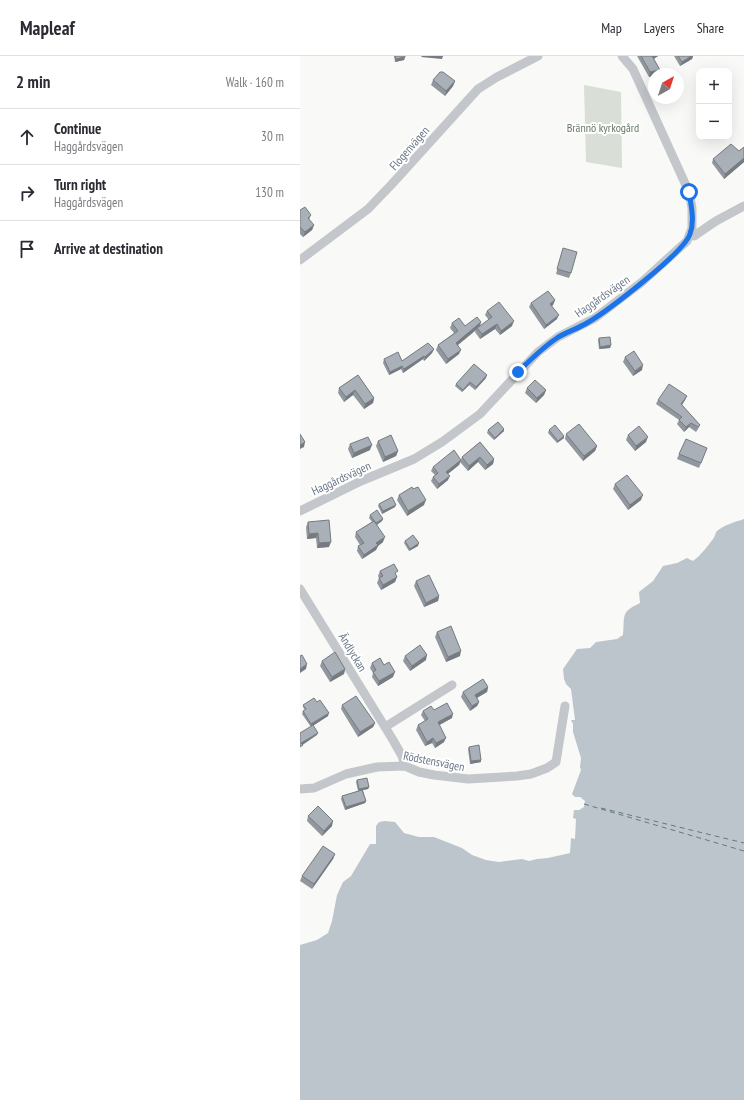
<!DOCTYPE html>
<meta charset="utf-8">
<style>
:root{--surface:#fff;--page:#f2f2f3;--text:#2b2b33;--muted:#7c7c81;--line:#e1e1e2}
body{margin:0;font-family:"PT Sans Narrow",sans-serif;background:var(--page);color:var(--text)}
.controls{position:absolute;right:12px;top:12px;display:grid;overflow:hidden;border-radius:8px;box-shadow:0 4px 16px #0002}
.controls button{width:36px;height:36px;display:grid;place-items:center;padding:0;border:0;border-bottom:1px solid var(--line);background:var(--surface);color:var(--text);font:20px sans-serif}
.compass{position:absolute;left:348px;top:12px;width:36px;height:36px;border-radius:50%;background:var(--surface);box-shadow:0 4px 16px #0002;rotate:39deg}
.stop{position:absolute;width:12px;height:12px;margin:-9px;border:3px solid #1a73e8;border-radius:50%;background:#fff}
.stop.end{background:#1a73e8;border-color:#fff;box-shadow:0 1px 4px #0008}
.list{margin:0;padding:0;list-style:none}
h2{display:flex;justify-content:space-between;align-items:center;height:52px;margin:0;padding:0 16px;font-size:17px}
h2 small{font-size:13px;font-weight:400;color:var(--muted)}
.list li{display:grid;grid-template-columns:26px 1fr auto;gap:12px;align-items:center;box-sizing:border-box;height:56px;padding:0 16px;border-top:1px solid var(--line)}
.list b{display:block;font-size:15px;white-space:nowrap}
.list p{margin:0;font-size:13px;white-space:nowrap;color:var(--muted)}
.list em{font-size:13px;font-style:normal;color:var(--muted)}
.icon{flex:none;width:22px;height:22px;fill:none;stroke:currentColor;stroke-width:2;stroke-linecap:round;stroke-linejoin:round}
.map{position:relative;flex:none;width:444px;height:1044px;overflow:hidden}
header{display:flex;align-items:center;gap:24px;box-sizing:border-box;height:56px;padding:0 20px;background:var(--surface);border-bottom:1px solid var(--line)}
header strong{font-size:19px}
nav{display:flex;gap:22px;margin-inline-start:auto;font-size:14px}
main{display:flex}
aside{flex:1;background:var(--surface)}
.map>svg:first-child{display:block}
.green{fill:#d9ded6}
.water{fill:#bcc5cb}
.lines{fill:none;stroke-linecap:round;stroke-linejoin:round}
.ferry{stroke:#657783;stroke-width:1;stroke-dasharray:5 4;stroke-linecap:butt}
.street{stroke:#c3c6cb;stroke-width:9}
.wall{fill:#91979e}
.shaded-wall{fill:#767b81}
.building{fill:#a9b0b8;stroke:#767b81}
.route{stroke:#1a73e8;stroke-width:5}
.labels{text-anchor:middle;dominant-baseline:central;stroke-width:4;stroke-linejoin:round;paint-order:stroke}
.park-label{font-size:12px;fill:#667a64;stroke:#fff}
.street-label{font-size:12px;fill:#697788;stroke:#fff}
</style>
<header>
<strong>Mapleaf</strong>
<nav><a>Map</a><a>Layers</a><a>Share</a></nav>
</header>
<main>
<aside>
<h2>2 min<small>Walk · 160 m</small></h2>
<ul class="list">
<li><svg class="icon" aria-label="ahead" viewBox="0 0 24 24"><path d="M12 20V5M6 11l6-6 6 6"/></svg><div><b>Continue</b><p>Haggårdsvägen</p></div><em>30 m</em></li>
<li><svg class="icon" aria-label="right" viewBox="0 0 24 24"><path d="M7 20v-9h11M14 6l5 5-5 5"/></svg><div><b>Turn right</b><p>Haggårdsvägen</p></div><em>130 m</em></li>
<li><svg class="icon" aria-label="arrive" viewBox="0 0 24 24"><path d="M6 21V4h12l-3 4 3 4H6"/></svg><div><b>Arrive at destination</b></div></li>
</ul>
</aside>
<div class="map">
<svg width="444" height="1044" viewBox="0 0 444 1044">
<rect width="100%" height="100%" fill="#f9faf7"/>
<path class="green" d="M284,29l37,7 1,76 -36,-6z"/>
<path class="water" d="M444,463v581h-444v-155l17,-5 11,-7 4,-12 5,-26 6,-13 8,-6 19,-32h6v-18l3,-4 6,-1 10,1 9,11 15,4h15l28,11 10,7 14,5 13,2 23,-3 7,2 8,-2 11,-1 22,-5 1,-15 4,1 1,-20 -3,-1 1,-8h5l5,-3 1,-6 -5,-4h-5l-3,-3 9,-24 -1,-3 1,-9 -8,-26v-8l-2,-4h4l-4,-31 -5,-5 -2,-5 -1,-10 14,-20 13,-1 6,-6 21,-3 6,-4c2,-19 -3,-23 17,-32l-1,-11 14,-11 10,-15 14,-3 10,-5 6,3c8,-6 14,-14 20,-22 2,-2 2,-6 4,-8 7,-6 18,-9 27,-12z"/>
<g class="lines">
<path class="ferry" d="M284,748l160,47
M301,752l143,35"/>
<path class="street" d="M394,180l22,-15 28,-15
M0,204l68,-51 24,-25 86,-95 19,-12 41,-21
M0,455l61,-30 53,-22 28,-17 38,-28 58,-62 20,-15 37,-19 47,-36 45,-41 5,-13v-20l-3,-16 -56,-123 -11,-13
M0,533l93,151 9,16 3,10
M85,671l67,-42
M0,733l14,-1 32,-14 31,-7 28,-1 14,6 15,3 34,4 49,-3 14,-2 16,-6 9,-6 9,-56"/>
</g>
<path class="wall" d="M94,0h11v1l-1,3 -9,2z
M337,0h21l-4,3 6,11 -1,4h-5l-5,3z
M374,0h19l-1,3 -12,7z
M133,24l22,1 -2,5 -8,10 -14,-11z
M444,91v15l-20,17 -12,-16 1,-4 26,-8z
M0,154l11,5 -2,5 5,5 -2,5 -9,7 -3,-3z
M263,192l8,25 -2,5 -13,-4z
M255,244l-2,5 -1,1 5,13 -13,10 -15,-22 2,-4z
M187,255l25,15 -12,9 -5,-6 -15,10 -5,-7 1,-2 -18,15 1,9 -13,10 -10,-14 2,-5 16,-12 -4,-5 2,-5 13,3 16,-4 -1,4 9,-6 -4,-5z
M299,282l12,7 -1,3 -11,1 -1,-9z
M134,293l-2,4 -8,8 -1,-2 -20,14 -2,-4 -12,6 -6,-12 1,-4 18,2z
M325,301l17,13 -9,6 -10,-14z
M58,319l16,23 -1,5 -9,6 -11,-14 -9,7 -6,-9 1,-5z
M186,322l-11,12 -6,-5 -7,7 -7,-6 1,-2z
M227,332l19,2 -2,5 -8,8 -11,-10z
M387,340l-2,4 -3,5 18,20 -2,4 -2,3 -7,-5 -5,5 -7,-8 2,-4 -23,-16 2,-4z
M188,374l16,1 -10,9 -7,-7z
M249,374l15,6v2l-7,5 -9,-10z
M266,378l31,12 -2,5 -12,10 -18,-22z
M328,379l18,7 -11,9 -9,-11z
M78,385l20,10 -2,5 -13,6 -7,-16z
M180,386l14,17 -1,5 -8,6 -7,-8 -10,9 -8,-9 -1,3 -11,9v6l-11,9 -6,-8 2,-4 2,-2 -4,-4 2,-4 28,-7 1,-3z
M50,388l20,6 -18,8 -4,-9z
M407,392l-8,20 -22,-9 2,-5z
M315,428l26,16 -13,10 -15,-21z
M99,439l25,10 -17,11 -10,-16z
M79,448l16,3 -13,7 -4,-8z
M70,459l13,4 -1,2 -5,4 6,17 -5,4 -2,4 -14,9 -5,-8 1,-5 2,-1 -5,-8 1,-5 16,-10 -3,-4z
M8,466l21,25 -12,1 -1,-10 -9,1 -1,-12z
M105,485l13,5 -9,5 -5,-8z
M80,515l17,5 -2,6 -14,8 -4,-7 2,-5 -1,-2z
M116,525l23,15 -1,5 -14,6 -10,-21z
M137,576l23,24 -14,6 -11,-25z
M105,600l21,4 -16,11 -7,-10z
M22,605l23,8 -1,5 -14,8 -10,-16z
M72,607l21,14 -15,9 -6,-9 1,-4 -3,-5z
M188,631l-1,5 -10,6 2,4 -2,4 -7,5 -9,-14 2,-5z
M3,649l25,11 -17,11 -9,-13 1,-3 2,-1 -2,-3z
M42,649l33,18 -2,4 -15,10 -17,-28z
M134,654l18,8 -13,7 5,17 -9,6 -3,-5 -7,3 -9,-16 2,-5 7,-4 -4,-6 2,-4z
M169,691l12,13v2l-11,2 -2,-15z
M57,724l12,7 -1,2 -5,1 3,11 -1,2 -20,7 -4,-11 1,-3 16,-5 -2,-9z
M8,760l24,10 -10,10 -15,-15z
M35,798l-2,5 -21,30 -12,-8 2,-5z"/>
<path class="shaded-wall" d="M122,0h21l-1,3 -21,-2z
M352,0h6l-8,5z
M391,0h2l-1,3 -12,7 2,-4z
M105,1l-1,3 -9,2 1,-3z
M360,14l-1,4h-5v2l-5,1 1,-5z
M155,25l-2,5 -8,10 1,-5z
M444,102v4l-20,17 1,-5z
M14,169l-2,5 -9,7 2,-5z
M255,244l-2,5 -5,3 2,-4z
M259,259l-2,4 -13,10 2,-4z
M214,265l-2,5 -12,9 1,-4z
M181,266l-2,5 -2,1 -1,2 -22,18 2,-5z
M197,268l-2,5 -15,10 2,-5z
M311,289l-1,3 -11,1 1,-2z
M134,293l-2,4 -8,8 1,-4z
M161,294l-2,4 -13,10 2,-5z
M124,300l-1,3 -20,14 1,-4z
M343,309l-1,5 -9,6 2,-5z
M102,310l-1,3 -12,6 1,-3z
M187,319l-1,3 -11,12 1,-3z
M170,326l-1,3 -7,7 1,-2z
M55,334l-2,5 -9,7 2,-5z
M246,334l-2,5 -8,8 1,-5z
M387,340l-2,4 -5,8 1,-4z
M74,342l-1,5 -9,6 1,-5z
M391,367l-2,4 -5,5 2,-5z
M204,373v2l-10,9 1,-2z
M264,380v2l-7,5 1,-2z
M348,381l-2,5 -11,9 1,-5z
M5,386l-1,5 -4,2v-4z
M72,389l-2,5 -18,8 2,-5z
M297,390l-2,5 -12,10 1,-5z
M98,395l-2,5 -13,6 2,-5z
M180,401l-2,5 -10,9 1,-5z
M194,403l-1,5 -8,6 2,-5z
M161,404l-2,5 -14,11 1,-4z
M150,420l-2,4 -11,9 2,-5z
M343,439l-2,5 -13,10 2,-5z
M126,444l-2,5 -17,11 1,-5z
M96,449l-1,2 -13,7 1,-3z
M83,463l-1,2 -7,5 1,-2z
M18,477l-2,5 -9,1 2,-5z
M85,481l-2,5 -5,4 -2,4 -14,9 2,-4 12,-12z
M31,486l-2,5 -12,1 2,-5z
M119,487l-1,3 -9,5 1,-2z
M97,521l-2,5 -14,8 2,-5z
M139,540l-1,5 -14,6 2,-4z
M161,595l-1,5 -14,6 2,-5z
M127,599l-1,5 -16,11 2,-5z
M7,608l-1,5 -6,4v-4z
M45,613l-1,5 -14,8 2,-5z
M95,616l-2,5 -15,9 1,-5z
M188,631l-1,5 -14,8 2,-5z
M179,646l-2,4 -7,5 2,-5z
M29,657l-1,3 -17,11v-3z
M153,658l-1,4 -16,9 2,-5z
M75,667l-2,4 -15,10 2,-5z
M18,677l-1,2 -16,11v-3z
M133,682l-1,5 -7,3 2,-4z
M146,682l-2,4 -9,6 1,-5z
M181,704v2l-11,2 1,-3z
M69,731l-1,2 -10,2 1,-2z
M66,745l-1,2 -20,7 1,-3z
M33,765l-1,5 -10,10 2,-5z
M35,798l-2,5 -21,30 2,-5z"/>
<path class="building" d="M95,0h10v1l-9,2z
M341,0h11l8,14 -10,2z
M378,0h13l-9,6z
M140,16h3l12,9 -9,10 -13,-11z
M431,88l8,7 5,-4v11l-19,16 -12,-15z
M5,151l6,8 -3,3 6,7 -9,7 -5,-5v-17z
M263,192l14,4 -6,21 -14,-4z
M248,235l7,9 -5,4 9,11 -13,10 -15,-22z
M199,246l15,19 -13,10 -4,-7 -15,10 -5,-6 15,-11 -5,-6z
M177,261l4,5 -25,21 5,7 -13,9 -10,-14 20,-14 -6,-8 7,-5 6,8z
M310,281l1,8 -11,2 -1,-9z
M128,287l6,6 -9,8 -1,-1 -20,13 -2,-3 -12,6 -6,-13 14,-7 4,9z
M334,295l9,14 -8,6 -10,-14z
M174,308l13,11 -11,12 -6,-5 -7,8 -7,-6z
M58,319l16,23 -9,6 -10,-14 -9,7 -7,-9z
M235,324l11,10 -9,8 -10,-10z
M369,328l18,12 -6,8 19,21 -2,2 -7,-4 -5,4 -7,-7 3,-3 -24,-17z
M198,366l6,7 -9,9 -7,-8z
M279,368l18,22 -13,10 -18,-22z
M255,369l9,11 -6,5 -9,-11z
M339,370l9,11 -12,9 -8,-11z
M0,378l5,8 -5,3z
M91,379l7,16 -13,6 -7,-16z
M68,381l4,8 -18,8 -4,-9z
M386,383l21,9 -6,15 -22,-9z
M180,386l14,17 -7,6 -7,-8 -11,9 -7,-9z
M154,394l7,10 -15,12 4,4 -11,8 -6,-7 5,-4 -5,-6z
M327,419l16,20 -13,10 -15,-21z
M112,431l1,2 5,-2 8,13 -18,11 -9,-16z
M92,441l4,8 -13,6 -4,-7z
M77,454l6,9 -7,4 -6,-8z
M29,464l2,22 -12,1 -1,-10 -9,1 -1,-12z
M74,465l11,16 -9,6 2,2 -14,10 -6,-9 6,-3 -8,-11z
M113,479l6,8 -9,6 -5,-8z
M94,508l4,7 -3,2 2,4 -14,8 -4,-7 4,-2 -3,-5z
M129,519l10,21 -13,7 -10,-22z
M151,570l10,25 -13,6 -11,-25z
M120,589l7,10 -15,11 -7,-10z
M35,596l10,17 -13,8 -10,-16z
M2,599l5,9 -7,5v-13z
M80,602l4,7 5,-3 6,10 -16,9 -6,-9 3,-2 -4,-7z
M183,623l5,8 -13,8 4,7 -7,4 -9,-14z
M56,640l19,27 -15,9 -18,-27z
M14,642l3,4 3,-2 9,13 -18,11 -8,-13 3,-2 -3,-4z
M147,647l6,11 -15,8 8,16 -10,5 -3,-5 -6,4 -9,-17 10,-6 -5,-8 8,-5 3,4z
M13,669l5,8 -17,10 2,2 -3,2v-14z
M179,689l2,15 -10,1 -2,-14z
M67,722l2,9 -10,2 -2,-9z
M62,734l4,11 -20,6 -4,-11z
M18,750l15,15 -9,10 -16,-15z
M23,790l12,8 -21,30 -12,-8z"/>
<g class="lines">
<path class="route" d="M218,316c12,-12 24,-24 39,-34 9,-6 20,-9 30,-15 19,-11 97,-70 103,-89 5,-13 1,-29 -1,-42"/>
</g>
<g class="labels">
<g class="park-label">
<text x="303" y="71">Brännö kyrkogård</text>
</g>
<g class="street-label">
<text transform="translate(109 92) rotate(-49)">Flogenvägen</text>
<text transform="translate(302 240) rotate(-35)">Haggårdsvägen</text>
<text transform="translate(41 422) rotate(-25)">Haggårdsvägen</text>
<text transform="translate(53 596) rotate(59)">Ändlyckan</text>
<text transform="translate(134 705) rotate(11)">Rödstensvägen</text>
</g>
</g>
</svg>
<div class="controls">
<button>+</button>
<button>−</button>
</div>
<svg class="compass" viewBox="-18 -18 36 36"><path d="M0-13l5 13h-10z" fill="#e53935"/><path d="M0 13l5-13h-10z" fill="#7c7c81"/></svg>
<div class="stop" style="left:389px;top:136px"></div>
<div class="stop end" style="left:218px;top:316px"></div>
</div>
</main>
